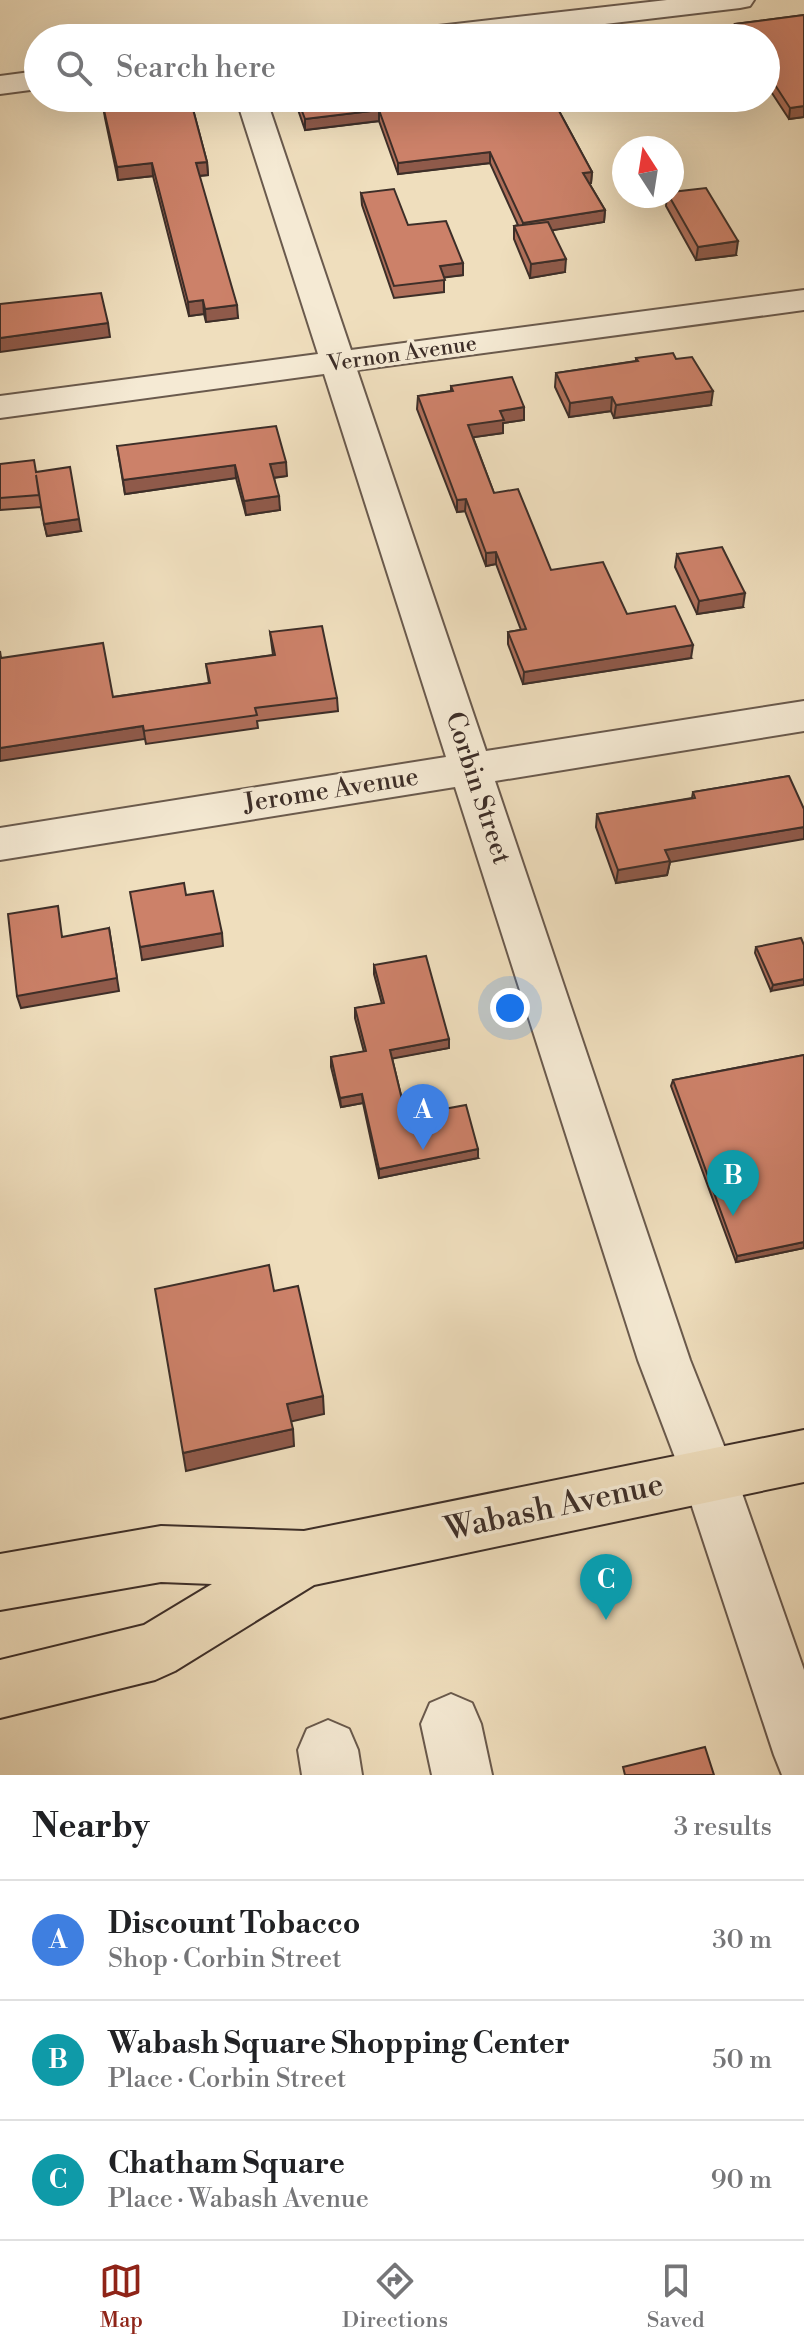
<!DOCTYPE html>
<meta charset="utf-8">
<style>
:root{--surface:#fff;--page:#f2f2f2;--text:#202124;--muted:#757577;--line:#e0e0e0;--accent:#8f2418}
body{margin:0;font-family:"Libre Bodoni",serif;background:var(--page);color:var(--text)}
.compass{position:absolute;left:612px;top:136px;width:72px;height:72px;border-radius:50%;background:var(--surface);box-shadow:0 8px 32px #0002;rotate:348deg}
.you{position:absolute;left:510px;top:1008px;width:28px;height:28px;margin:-20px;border:6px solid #fff;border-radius:50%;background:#1a73e8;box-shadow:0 0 0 12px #1a73e833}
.badge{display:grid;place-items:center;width:52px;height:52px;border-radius:50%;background:var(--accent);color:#fff;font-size:26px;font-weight:700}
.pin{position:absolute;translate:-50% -66px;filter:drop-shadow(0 2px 4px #0008)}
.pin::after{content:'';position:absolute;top:42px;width:28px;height:24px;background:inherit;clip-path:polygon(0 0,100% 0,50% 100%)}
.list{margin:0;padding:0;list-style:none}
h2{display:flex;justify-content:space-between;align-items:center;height:104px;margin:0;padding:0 32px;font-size:34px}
h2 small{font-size:26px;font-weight:400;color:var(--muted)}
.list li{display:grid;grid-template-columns:52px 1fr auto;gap:24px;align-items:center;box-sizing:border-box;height:120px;padding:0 32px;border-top:2px solid var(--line)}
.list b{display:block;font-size:30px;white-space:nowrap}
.list p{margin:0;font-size:26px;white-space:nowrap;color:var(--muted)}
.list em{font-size:26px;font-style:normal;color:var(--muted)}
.icon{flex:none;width:44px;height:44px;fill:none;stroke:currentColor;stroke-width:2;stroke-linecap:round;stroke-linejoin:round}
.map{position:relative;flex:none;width:804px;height:1775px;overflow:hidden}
.search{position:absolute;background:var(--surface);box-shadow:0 8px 32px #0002;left:24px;right:24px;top:24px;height:88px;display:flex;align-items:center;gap:20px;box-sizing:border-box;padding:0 28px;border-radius:44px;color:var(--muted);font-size:30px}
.sheet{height:464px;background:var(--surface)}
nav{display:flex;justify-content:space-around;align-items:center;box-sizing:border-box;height:112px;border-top:2px solid var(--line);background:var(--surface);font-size:22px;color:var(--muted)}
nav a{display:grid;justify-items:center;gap:4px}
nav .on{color:var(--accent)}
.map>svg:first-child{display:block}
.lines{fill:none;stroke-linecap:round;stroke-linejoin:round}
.minor-casing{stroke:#6a5a4d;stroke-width:4}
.major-casing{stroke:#3d2e28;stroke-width:4}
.minor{fill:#f5ead4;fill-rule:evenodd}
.major{fill:#efdebd;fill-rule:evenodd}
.wall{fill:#af6f5a;stroke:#3d2e28;stroke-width:2}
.shaded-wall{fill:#8f5a4a;stroke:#3d2e28;stroke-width:2}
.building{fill:#cc8169;stroke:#3d2e28;stroke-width:2}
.labels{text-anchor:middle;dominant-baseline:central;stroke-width:7;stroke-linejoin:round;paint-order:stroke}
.far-street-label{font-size:22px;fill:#3d2e28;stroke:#f5ead4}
.street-label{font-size:26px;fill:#3d2e28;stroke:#f5ead4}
.near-street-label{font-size:32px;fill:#3d2e28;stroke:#f5ead4}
</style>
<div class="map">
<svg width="804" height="1775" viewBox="0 0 804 1775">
<rect width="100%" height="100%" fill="#efdebd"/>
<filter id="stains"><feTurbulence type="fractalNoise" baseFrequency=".0025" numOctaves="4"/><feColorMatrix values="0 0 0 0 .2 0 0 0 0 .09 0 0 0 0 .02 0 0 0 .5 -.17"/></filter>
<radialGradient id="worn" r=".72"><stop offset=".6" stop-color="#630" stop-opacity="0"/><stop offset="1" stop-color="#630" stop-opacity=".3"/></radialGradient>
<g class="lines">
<defs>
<path id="minor" d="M667,0h87l-4,6 -10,2 -254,30h-88l4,-6 10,-3z
M38,71v18l-38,5v-18z
M236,98h30l85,252 453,-60v20l-447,60 129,381 318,-50v30l-309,50 195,579 46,116 68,194v105h-22l-8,-20 -92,-279 -44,-116 -183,-573 -455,73v-32l446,-71 -122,-383 -324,44v-22l318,-42z
M451,1694l21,9 9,21 11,51h-60l-11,-51 9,-21z
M328,1720l21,9 9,21 4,25h-60l-4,-25 9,-21z"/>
<path id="major" d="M804,1430v52l-490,103 -139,86 -20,9 -155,38v-58l144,-35 68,-41 -51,-2 -161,28v-56l161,-28 143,5z"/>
</defs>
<use href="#minor" class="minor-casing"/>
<use href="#major" class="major-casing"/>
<use href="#minor" class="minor"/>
<use href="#major" class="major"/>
</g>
<path class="wall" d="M804,15v102l-15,2 -23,-35v-46h-30l-2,-3 1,-11z
M143,98h47l17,64 1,13 -9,1 39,142 -32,4 -2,-8 -15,2 -36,-140 -35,4 -13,-62 -2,-12 40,-5z
M294,98h258l40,74 -1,11h-2l16,27 -1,12 -52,8 13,42 -35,6 -16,-39v-13l4,-1 -28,-62 -92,11 -19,-53 -74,9z
M361,193l102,70v12l-19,2v15l-50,6 -32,-93z
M667,196h5l64,59 -40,5 -30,-54z
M636,358l40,1 35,46 -97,13 -3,-7 -42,6 -14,-30 1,-14 80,-12z
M451,386l73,21v13l-21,3v10l-30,4 21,56 57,77 76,44 64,44 -168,26 -15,-40v-12l13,-2 -25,-66 -10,2 -21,-55 -8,1 -40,-103 1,-13 33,-5z
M117,446l170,30 -13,2 6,32 -34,5 -10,-37 -111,16z
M0,464l36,8 45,59 -34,5 -6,-29 -41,3z
M677,554l66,53 -46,7 -22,-47z
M270,632l67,66 1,13 -81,10 1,7 -112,16 -1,-5 -143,-81 111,39 96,-14 -3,-19 67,-9z
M789,776l-119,86 -3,13 -51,8 -20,-56 1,-13 95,-16 1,-6z
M804,945l-33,46 -16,-38 1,-6z
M374,965l75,74v9l-57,10 14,58 72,42 -99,20 -16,-75 -22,4 -10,-40v-10l33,-5 -9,-34v-10l27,-4 -8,-30z
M804,1055v193l-68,14 -65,-176 2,-6z"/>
<path class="shaded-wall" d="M804,106v11l-15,2 1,-11z
M379,110v11l-74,9v-11z
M490,152v11l-92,11v-11z
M207,162l1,13 -11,1 -1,-13z
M152,163l1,13 -35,4 -1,-13z
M592,172l-1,11 -9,1 1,-11z
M605,210l-1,12 -81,13v-12z
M738,241l-2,14 -40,5 2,-13z
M566,259l-1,13 -35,6 1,-14z
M463,263v12l-23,3v-12z
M203,300l1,14 -15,2 -1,-14z
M237,305l1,13 -32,4 -1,-13z
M108,323l2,14 -110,15v-14z
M713,391l-2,14 -97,13 2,-13z
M612,397l-1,14 -42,6 1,-14z
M524,407v13l-21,3v10l-35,5v-13l32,-14z
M286,462l1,14 -16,2 -1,-14z
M235,465l1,13 -111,16 -2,-14z
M279,496l1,14 -34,5 -2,-14z
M466,499l-1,12 -8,1v-12z
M79,519l2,12 -34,5 -3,-12z
M496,552v12l-10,2v-13z
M745,593l-2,14 -46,7 2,-13z
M693,645l-2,13 -168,26 1,-12z
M143,726l2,13 -145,22v-13z
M804,827v12l-134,23 -3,13 -51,8 2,-13 47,-20z
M109,928l10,63 -98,17 -4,-12z
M222,933l1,13 -81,14 -2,-13z
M804,979v6l-33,6 2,-6z
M449,1039v9l-59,11v-9z
M362,1094l1,9 -22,4 -1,-9z
M478,1149v9l-99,20v-9z
M804,1242v6l-68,14 1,-6z
M323,1396l1,18 -35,8 -2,-18z
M293,1429l1,17 -108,25 -3,-18z"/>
<path class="building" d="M804,15v91l-14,2 -24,-37v-33h-22l-9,-14z
M144,98h46l17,64 -11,1 41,142 -32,4 -2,-9 -15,2 -36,-139 -35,4 -14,-61 41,-5z
M297,98h255l40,74 -9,1 22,37 -82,13 -33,-71 -92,11 -19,-53 -74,9z
M706,188l32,53 -40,6 -29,-51h3v-4z
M394,189l14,36 38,-4 17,42 -23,3 5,14 -51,6 -33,-93z
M548,222l18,37 -35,5 -17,-38z
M101,293l7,30 -108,15v-34z
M673,353l3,6 16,-2 21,34 -97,14 -4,-8 -42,6 -14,-30 82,-12 -2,-3z
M512,377l12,30 -24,4 4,9 -36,5 26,68 24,-4 33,81 52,-8 24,52 48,-8 18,39 -169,27 -16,-40 18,-3 -30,-77 -10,1 -20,-54 -9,1 -39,-104 35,-5 -2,-5z
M276,426l10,36 -16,2 9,32 -35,5 -9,-36 -112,15 -6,-34z
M34,460l2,12 34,-5 9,52 -35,5 -8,-49 3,20 -39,3v-34z
M722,547l23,46 -46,8 -22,-47z
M322,626l15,72 -82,10 2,7 -113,16 -1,-5 -143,22v-97l1,7 102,-15 10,54 97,-14 -4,-19 69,-9 -5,-23z
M789,776l15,33v18l-139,23 5,11 -52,9 -21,-56 98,-16 -2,-6z
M184,883l2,12 27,-4 9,42 -82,14 -10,-55z
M58,906l4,31 47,-9 8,50 -100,18 -9,-82z
M801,938l3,7v34l-31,6 -17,-38z
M426,956l23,83 -59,11 16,66 60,-11 12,44 -99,20 -17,-75 -22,4 -9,-41 35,-6 -11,-43 29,-5 -10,-38z
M804,1055v187l-67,14 -64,-176z
M269,1265l5,26 24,-5 25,110 -36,8 6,25 -110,24 -28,-164z
M705,1747l9,28h-89l-2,-8z"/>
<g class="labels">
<g class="far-street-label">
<text transform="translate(402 354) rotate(-8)">Vernon Avenue</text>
</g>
<g class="street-label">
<text transform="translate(478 788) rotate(72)">Corbin Street</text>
<text transform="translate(331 790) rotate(-9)">Jerome Avenue</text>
</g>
<g class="near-street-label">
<text transform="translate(554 1507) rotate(-12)">Wabash Avenue</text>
</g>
</g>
<rect width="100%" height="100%" filter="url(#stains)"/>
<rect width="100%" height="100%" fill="url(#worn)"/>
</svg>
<svg class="compass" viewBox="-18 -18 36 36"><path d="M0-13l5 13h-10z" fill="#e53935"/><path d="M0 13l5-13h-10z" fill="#757577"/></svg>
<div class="you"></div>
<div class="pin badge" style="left:423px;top:1150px;background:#3f7fe0">A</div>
<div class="pin badge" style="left:733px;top:1216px;background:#0f9aa8">B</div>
<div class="pin badge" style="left:606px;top:1620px;background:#0f9aa8">C</div>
<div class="search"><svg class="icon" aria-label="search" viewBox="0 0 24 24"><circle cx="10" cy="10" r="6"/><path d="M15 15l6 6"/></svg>Search here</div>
</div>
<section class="sheet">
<h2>Nearby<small>3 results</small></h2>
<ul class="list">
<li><span class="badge" style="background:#3f7fe0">A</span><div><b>Discount Tobacco</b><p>Shop · Corbin Street</p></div><em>30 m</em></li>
<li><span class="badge" style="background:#0f9aa8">B</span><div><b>Wabash Square Shopping Center</b><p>Place · Corbin Street</p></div><em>50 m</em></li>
<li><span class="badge" style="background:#0f9aa8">C</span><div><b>Chatham Square</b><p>Place · Wabash Avenue</p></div><em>90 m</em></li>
</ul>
</section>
<nav>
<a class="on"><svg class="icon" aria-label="map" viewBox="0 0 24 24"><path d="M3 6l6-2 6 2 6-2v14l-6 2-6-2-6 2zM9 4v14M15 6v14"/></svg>Map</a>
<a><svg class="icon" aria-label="directions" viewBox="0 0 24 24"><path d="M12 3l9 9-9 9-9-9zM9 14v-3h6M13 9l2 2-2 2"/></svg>Directions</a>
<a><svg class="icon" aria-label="saved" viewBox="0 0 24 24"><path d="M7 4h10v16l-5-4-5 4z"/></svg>Saved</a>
</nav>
